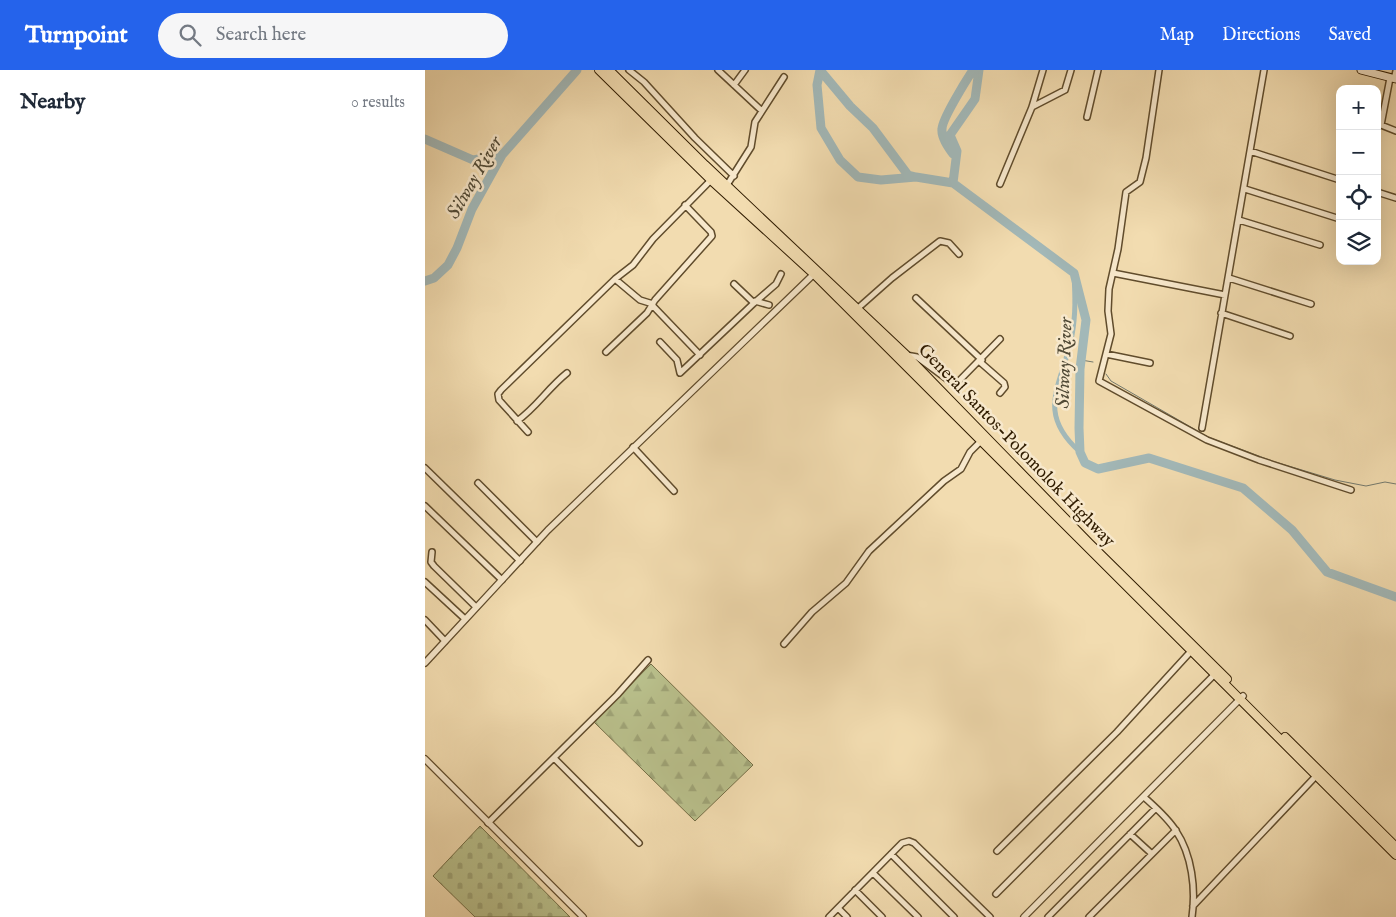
<!DOCTYPE html>
<meta charset="utf-8">
<style>
:root{--surface:#fff;--page:#f6f6f7;--text:#1f2937;--muted:#747a83;--line:#e0e1e3;--accent:#2563eb}
body{margin:0;font-family:"IM FELL English",serif;background:var(--page);color:var(--text)}
.controls{position:absolute;right:15px;top:15px;display:grid;overflow:hidden;border-radius:10px;box-shadow:0 5px 20px #0002}
.controls button{width:45px;height:45px;display:grid;place-items:center;padding:0;border:0;border-bottom:1px solid var(--line);background:var(--surface);color:var(--text);font:25px sans-serif}
.list{margin:0;padding:0;list-style:none}
h2{display:flex;justify-content:space-between;align-items:center;height:65px;margin:0;padding:0 20px;font-size:21px}
h2 small{font-size:16px;font-weight:400;color:var(--muted)}
.icon{flex:none;width:28px;height:28px;fill:none;stroke:currentColor;stroke-width:2;stroke-linecap:round;stroke-linejoin:round}
.map{position:relative;flex:none;width:971px;height:847px;overflow:hidden}
header{display:flex;align-items:center;gap:30px;box-sizing:border-box;height:70px;padding:0 25px;background:var(--accent);color:#fff}
header strong{font-size:24px}
nav{display:flex;gap:28px;margin-inline-start:auto;font-size:18px}
.search{width:350px;height:45px;background:var(--page);display:flex;align-items:center;gap:12px;box-sizing:border-box;padding:0 18px;border-radius:28px;color:var(--muted);font-size:19px}
main{display:flex}
aside{flex:1;background:var(--surface)}
.map>svg:first-child{display:block}
.forest{fill:url(#forest-firs);stroke:#746e46}
.cemetery{fill:url(#cemetery-stones);stroke:#746e46}
.lines{fill:none;stroke-linecap:round;stroke-linejoin:round}
.stream{stroke:#747a6e;stroke-width:1}
.canal{stroke:#a2b8b8;stroke-width:5}
.river{stroke:#a2b8b8;stroke-width:9}
.minor-casing{stroke:#604c2c;stroke-width:8}
.tertiary-casing{stroke:#604c2c;stroke-width:8}
.secondary-casing{stroke:#301c00;stroke-width:9}
.trunk-casing{stroke:#301c00;stroke-width:10}
.minor{stroke:#f7e8cc;stroke-width:5}
.tertiary{stroke:#f7e8cc;stroke-width:5.5}
.secondary{stroke:#f7e8cc;stroke-width:7}
.trunk{stroke:#f2dcb0;stroke-width:8}
.labels{text-anchor:middle;dominant-baseline:central;stroke-width:5;stroke-linejoin:round;paint-order:stroke}
.street-label{font-size:18px;fill:#301c00;stroke:#f7e8cc}
.water-label{font-size:19px;font-style:italic;fill:#524b37;stroke:#f7e8cc}
</style>
<header>
<strong>Turnpoint</strong>
<div class="search"><svg class="icon" aria-label="search" viewBox="0 0 24 24"><circle cx="10" cy="10" r="6"/><path d="M15 15l6 6"/></svg>Search here</div>
<nav><a>Map</a><a>Directions</a><a>Saved</a></nav>
</header>
<main>
<aside>
<h2>Nearby<small>0 results</small></h2>
<ul class="list">
</ul>
</aside>
<div class="map">
<svg width="971" height="847" viewBox="0 0 971 847">
<defs>
<pattern id="forest-firs" width="22" height="20" patternUnits="userSpaceOnUse" patternTransform="scale(1.25)"><rect width="22" height="20" fill="#b9c08c"/><path d="M5 1l3.5 6h-7zM16 11l3.5 6h-7z" fill="#9fa477"/></pattern>
<pattern id="cemetery-stones" width="16" height="16" patternUnits="userSpaceOnUse" patternTransform="scale(1.25)"><rect width="16" height="16" fill="#b9c08c"/><path d="M2 7V4a2 2 0 0 1 4 0v3zM10 15v-3a2 2 0 0 1 4 0v3z" fill="#9fa477"/></pattern>
</defs>
<rect width="100%" height="100%" fill="#f2dcb0"/>
<filter id="stains"><feTurbulence type="fractalNoise" baseFrequency=".004" numOctaves="4"/><feColorMatrix values="0 0 0 0 .2 0 0 0 0 .09 0 0 0 0 .02 0 0 0 .5 -.17"/></filter>
<radialGradient id="worn" r=".72"><stop offset=".6" stop-color="#630" stop-opacity="0"/><stop offset="1" stop-color="#630" stop-opacity=".3"/></radialGradient>
<path class="forest" d="M226,594l102,101 -58,56 -101,-99z"/>
<path class="cemetery" d="M55,756l90,91h-95l-42,-41z"/>
<g class="lines">
<path class="stream" d="M656,290l12,2
M681,304l5,7 97,56 64,24 63,19 31,6 19,-4 11,2"/>
<path class="canal" d="M649,203c1,21 2,41 -2,62 -9,49 -38,76 8,117"/>
<path class="river" d="M395,0l-3,15 4,43 19,32 18,17 23,3 35,-3 37,6 121,90 12,47 -6,49 -1,59 1,24 5,11 13,6 51,-11 94,30 49,42 35,42 69,25
M395,0l30,36 23,22 35,47 8,2
M0,69l48,21 29,-5
M528,84c-5,-7 -12,-17 -11,-25 0,-10 25,-50 31,-59
M528,113l4,-32 -7,-16 25,-36 4,-29
M0,211l9,-3 14,-13 9,-17 15,-39 30,-54 75,-85"/>
<defs>
<path id="minor" d="M204,0l15,12 51,56 39,38
M293,0l44,41
M734,0l-13,88 -6,24 -14,10 -8,57 -9,40 -1,22 3,23 -12,47 108,59 52,20 92,30
M965,8l-9,47 15,6
M969,9l2,-8
M309,15l11,-15
M607,37l33,-17 6,-20
M662,47l11,-47
M825,81l90,29
M575,114l32,-77 11,-37
M302,115l24,-38 4,-25 29,-45
M820,119l95,30
M952,122l19,6
M814,150l81,25
M688,203l112,22
M804,208l82,26
M190,209l25,21 13,4
M491,228l66,62
M330,231l14,4
M329,233l22,-19 5,-10
M227,235l48,50
M432,239l35,-31 48,-37 9,2 10,11
M796,243l69,23
M235,272l17,18 3,13 74,-70 -20,-19
M181,282l41,-39 8,-13 57,-64 -1,-4 -26,-27
M681,284l44,9
M481,285l11,2 38,28 45,-46
M555,292l24,21 1,4 -5,6
M92,351c19,-13 31,-33 50,-48
M777,358l62,-358
M103,362l-29,-32 -1,-6 3,-4 114,-111 18,-14 20,-26 58,-59
M208,377l41,44
M0,398l95,93
M53,413l59,59
M0,436l77,74
M7,482l-1,10 3,4 42,41
M0,512l40,37
M0,550l20,21
M359,574l28,-32 34,-29 23,-32 75,-70 17,-12 9,-17 11,-11
M129,688l85,85
M719,727c11,10 24,21 32,34 16,24 20,58 16,86
M63,753l129,-128 31,-35
M705,764l22,20
M572,781l120,-119 76,-83
M466,784l63,63
M448,803l45,44
M430,820l27,27
M571,824l220,-221
M768,836l123,-130
M413,838l9,9
M404,847l73,-74 7,-2 5,2 76,74
M623,847l108,-109
M664,847l87,-87"/>
<path id="tertiary" d="M0,593l123,-133 268,-258
M0,689l158,158
M599,847l219,-221"/>
<path id="secondary" d="M936,0l35,9"/>
<path id="trunk" d="M174,0l112,110 103,94 582,581
M184,0l96,95 201,190 183,188 138,136
M860,667l111,110"/>
</defs>
<use href="#minor" class="minor-casing"/>
<use href="#tertiary" class="tertiary-casing"/>
<use href="#secondary" class="secondary-casing"/>
<use href="#trunk" class="trunk-casing"/>
<use href="#minor" class="minor"/>
<use href="#tertiary" class="tertiary"/>
<use href="#secondary" class="secondary"/>
<use href="#trunk" class="trunk"/>
</g>
<g class="labels">
<g class="street-label">
<text transform="translate(591 376) rotate(46)">General Santos-Polomolok Highway</text>
</g>
<g class="water-label">
<text transform="translate(50 108) rotate(-60)">Silway River</text>
<text transform="translate(640 293) rotate(-88)">Silway River</text>
</g>
</g>
<rect width="100%" height="100%" filter="url(#stains)"/>
<rect width="100%" height="100%" fill="url(#worn)"/>
</svg>
<div class="controls">
<button>+</button>
<button>−</button>
<button><svg class="icon" aria-label="locate" viewBox="0 0 24 24"><circle cx="12" cy="12" r="6"/><path d="M12 2v4M12 18v4M2 12h4M18 12h4"/></svg></button>
<button><svg class="icon" aria-label="layers" viewBox="0 0 24 24"><path d="M12 4l9 5-9 5-9-5zM3 14l9 5 9-5"/></svg></button>
</div>
</div>
</main>
